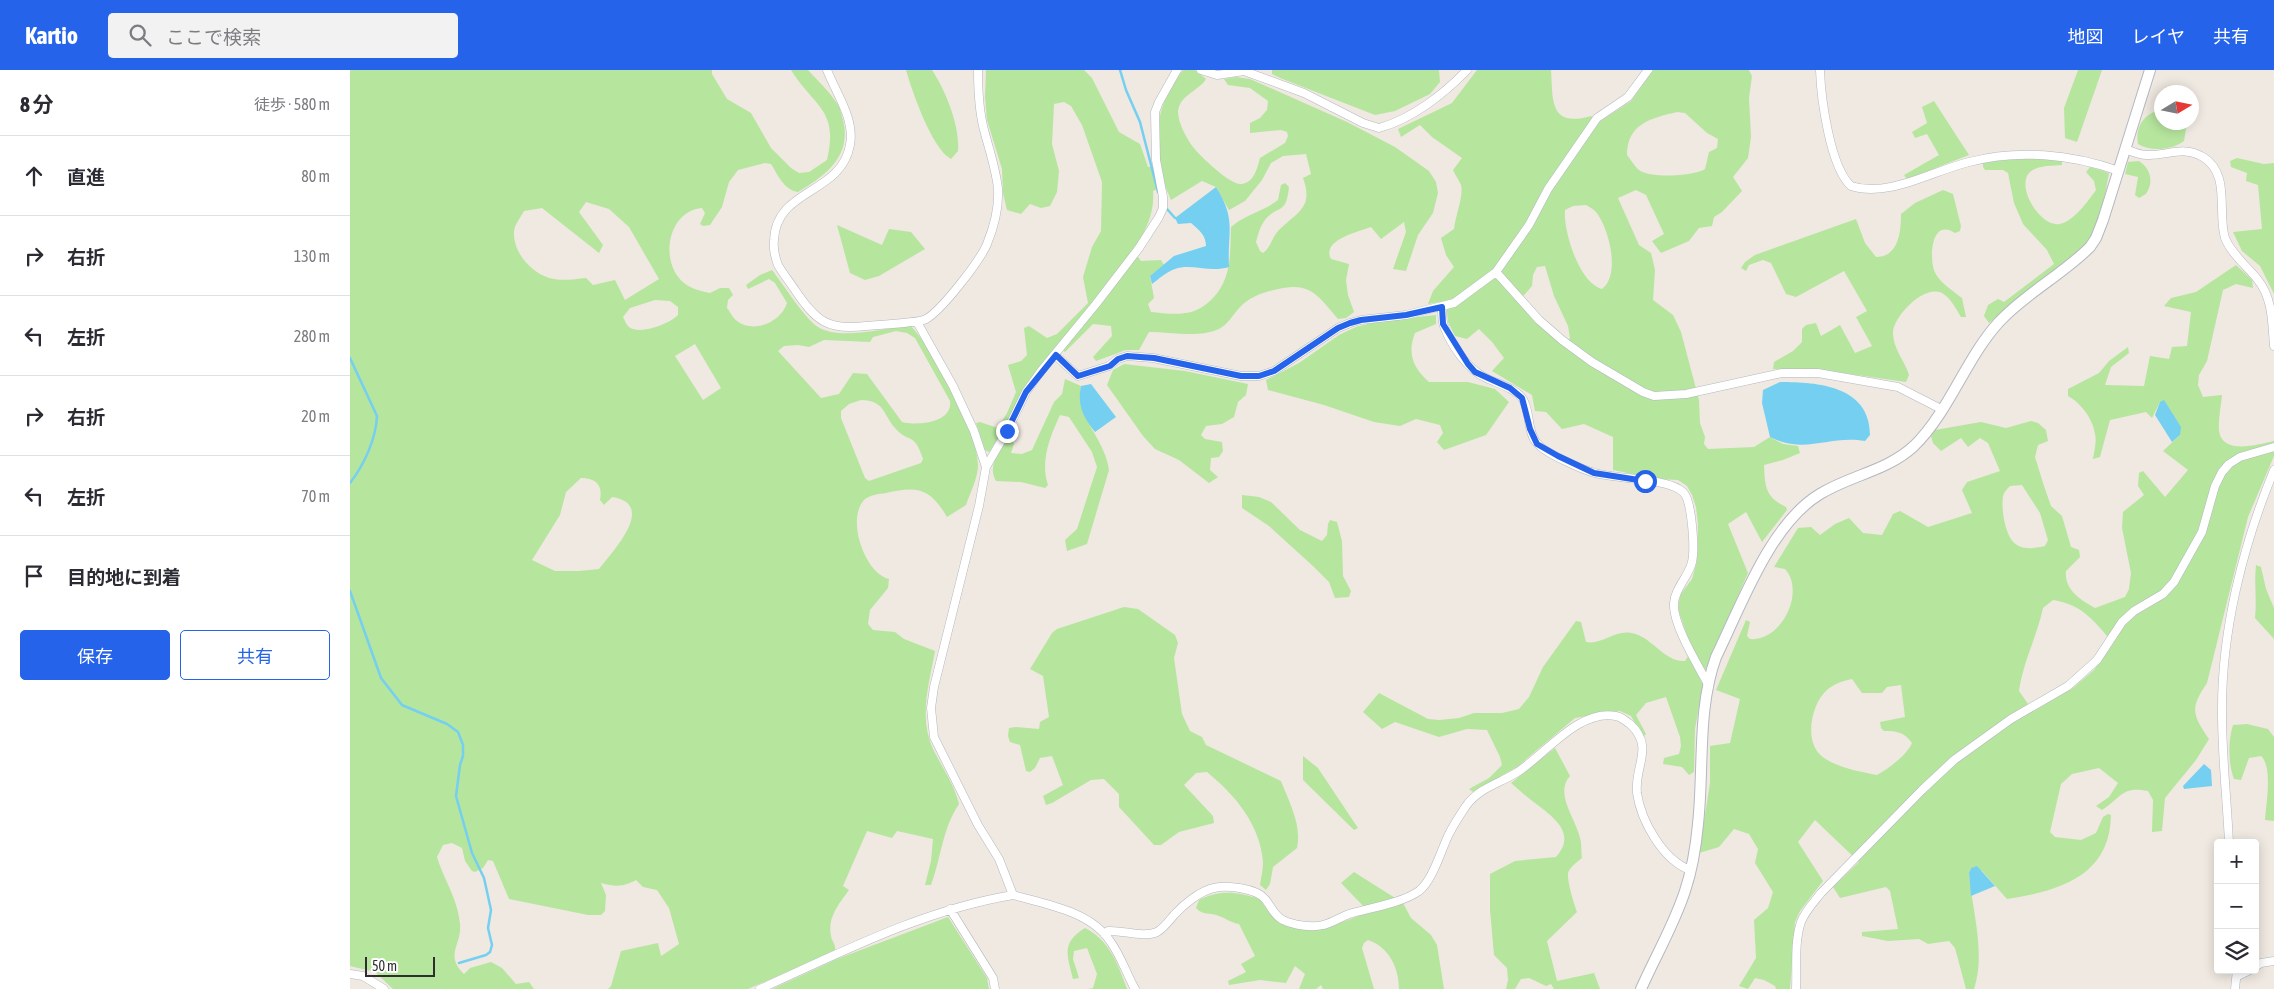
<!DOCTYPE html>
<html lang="ja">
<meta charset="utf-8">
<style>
:root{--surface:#fff;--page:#f2f2f3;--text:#2b2b33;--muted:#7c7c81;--line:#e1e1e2;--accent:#2563eb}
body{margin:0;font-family:"Asap Condensed","Noto Sans JP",sans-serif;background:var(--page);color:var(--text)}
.controls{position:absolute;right:15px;bottom:15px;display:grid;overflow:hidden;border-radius:5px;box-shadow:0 2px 12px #0003}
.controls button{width:45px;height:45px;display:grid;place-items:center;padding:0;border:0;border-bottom:1px solid var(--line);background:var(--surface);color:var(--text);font:25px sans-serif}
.compass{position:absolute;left:1804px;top:15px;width:45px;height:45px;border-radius:50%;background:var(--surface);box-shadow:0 2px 12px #0003;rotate:80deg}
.scale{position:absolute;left:15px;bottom:12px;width:70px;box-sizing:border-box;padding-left:5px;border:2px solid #2e2e2e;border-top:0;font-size:14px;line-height:18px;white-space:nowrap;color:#2e2e2e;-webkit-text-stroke:4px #fff;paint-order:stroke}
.stop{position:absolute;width:15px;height:15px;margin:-11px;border:4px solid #2563eb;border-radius:50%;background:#fff}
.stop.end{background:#2563eb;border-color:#fff;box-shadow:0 1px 5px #0008}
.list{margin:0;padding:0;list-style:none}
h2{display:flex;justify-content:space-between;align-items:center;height:65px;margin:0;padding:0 20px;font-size:21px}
h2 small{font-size:16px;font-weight:400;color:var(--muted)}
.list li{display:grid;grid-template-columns:32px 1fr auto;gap:15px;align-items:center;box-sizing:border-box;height:80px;padding:0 20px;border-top:1px solid var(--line)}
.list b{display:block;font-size:19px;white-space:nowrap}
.list em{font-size:16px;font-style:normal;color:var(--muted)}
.actions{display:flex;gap:10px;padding:15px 20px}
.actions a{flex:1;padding:11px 0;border:1px solid var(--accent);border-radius:5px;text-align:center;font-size:18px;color:var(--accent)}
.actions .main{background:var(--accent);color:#fff}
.icon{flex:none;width:28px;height:28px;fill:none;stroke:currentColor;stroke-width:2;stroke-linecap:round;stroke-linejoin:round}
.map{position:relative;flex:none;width:1924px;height:919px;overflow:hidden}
header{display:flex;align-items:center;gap:30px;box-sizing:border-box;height:70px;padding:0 25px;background:var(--accent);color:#fff}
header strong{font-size:24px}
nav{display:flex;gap:28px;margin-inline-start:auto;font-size:18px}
.search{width:350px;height:45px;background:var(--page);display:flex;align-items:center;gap:12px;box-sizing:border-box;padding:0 18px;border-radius:5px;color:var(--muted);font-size:19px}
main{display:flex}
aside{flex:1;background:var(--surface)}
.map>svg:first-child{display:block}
.green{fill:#b6e59e;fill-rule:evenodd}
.water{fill:#75cff0}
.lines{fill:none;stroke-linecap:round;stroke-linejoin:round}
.stream{stroke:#75cff0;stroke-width:2.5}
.minor-casing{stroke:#b4b7c1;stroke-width:9}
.tertiary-casing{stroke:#b4b7c1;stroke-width:12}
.minor{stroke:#fff;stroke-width:8}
.tertiary{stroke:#fff;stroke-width:10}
.route{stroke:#2563eb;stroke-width:6}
</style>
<header>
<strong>Kartio</strong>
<div class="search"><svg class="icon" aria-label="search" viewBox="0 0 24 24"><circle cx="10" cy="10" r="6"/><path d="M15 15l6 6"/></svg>ここで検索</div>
<nav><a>地図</a><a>レイヤ</a><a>共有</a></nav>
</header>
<main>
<aside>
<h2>8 分<small>徒歩 · 580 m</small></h2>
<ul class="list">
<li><svg class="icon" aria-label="ahead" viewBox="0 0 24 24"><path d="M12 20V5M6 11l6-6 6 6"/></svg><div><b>直進</b></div><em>80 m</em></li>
<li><svg class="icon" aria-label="right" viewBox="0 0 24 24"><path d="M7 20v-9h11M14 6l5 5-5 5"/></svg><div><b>右折</b></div><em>130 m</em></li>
<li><svg class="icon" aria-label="left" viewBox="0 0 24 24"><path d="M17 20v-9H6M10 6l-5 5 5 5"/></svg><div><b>左折</b></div><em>280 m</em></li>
<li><svg class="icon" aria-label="right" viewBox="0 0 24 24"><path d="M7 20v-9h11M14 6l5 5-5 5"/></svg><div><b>右折</b></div><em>20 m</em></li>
<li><svg class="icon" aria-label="left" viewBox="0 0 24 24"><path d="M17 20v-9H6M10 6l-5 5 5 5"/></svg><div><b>左折</b></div><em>70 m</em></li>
<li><svg class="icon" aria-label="arrive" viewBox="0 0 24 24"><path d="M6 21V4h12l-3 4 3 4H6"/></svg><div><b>目的地に到着</b></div></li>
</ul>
<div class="actions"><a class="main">保存</a><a>共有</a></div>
</aside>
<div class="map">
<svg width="1924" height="919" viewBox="0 0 1924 919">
<rect width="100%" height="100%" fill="#efe9e1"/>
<path class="green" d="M0,0h362v4l15,25 24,14 20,35 20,20 8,5 10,-1 18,-12c12,-51 -13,-53 -36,-90h17c10,11 22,22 30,35 3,4 3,10 5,15 9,36 -17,55 -45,72 -14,-2 -20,-17 -27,-28l-6,-1 -27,7 -9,12 -7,25 -12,18 -7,1 -3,-2 5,-11 -3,-5c-35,3 -43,55 -18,75 7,6 17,8 26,10l10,-5h9l4,7 -5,5 -1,8c3,4 6,10 10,13 17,13 44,1 50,-18l-12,-20 -6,-4 -21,10 -2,-4 14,-10 12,-5c11,14 33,49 46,57 23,14 66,1 92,-2 23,24 68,106 68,140 0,13 -8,28 -12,40l-19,12c-17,-29 -30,-31 -61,-24 -7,1 -17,2 -22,7 -18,20 1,73 25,79l-1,9 -18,22 -2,14 5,6 22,2 9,7 31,12c-6,34 -17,67 -1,100 9,18 20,33 25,53 -16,23 -18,54 -28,81h-6l6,-24 2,-22 -36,-8 -5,7 -25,-7 -24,55 6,4c-10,14 -22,27 -18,46 1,6 5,8 4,15l-87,38h-140l3,-3 10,-35 37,-8 3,13 18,-12 -10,-36 -12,-18 -14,-3 -7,-7c-13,7 -20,7 -35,3l5,12 -1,16 -4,4h-13l-79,-16 -16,-38 -5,-1 -5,8 -8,4 -3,-1 -7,-10 -3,-13 -10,-5 -9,2 -6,12c7,23 21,42 23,67 2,22 -16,30 4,50l6,-6 21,-6 11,6 14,16 13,-2 5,7h-141l-18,-17 -25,-6zM236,132l23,7 20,18 30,52 -34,21 -10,-20 -22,5 -7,-7c-10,1 -22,3 -32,1 -20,-3 -41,-25 -40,-47 0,-7 7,-15 10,-21l18,-3 57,45 4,-8 -24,-33zM305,230l15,1 8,6v8c-8,8 -32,18 -45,14 -6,-2 -7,-6 -10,-12l7,-9zM546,261l11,2 8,5 35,63c3,22 -32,25 -48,21l-35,-48 -14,-1 -14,21 -18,4 -43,-47 6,-5 14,-1 11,2 15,-7 46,2 3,-5zM345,274l26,44 -18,12 -28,-44zM511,330c23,0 22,14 34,28 14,16 19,3 28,31l-2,4 -52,18 -4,-3 -24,-60v-7l8,-7zM231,408c15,0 22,7 19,22l4,5 8,-8c46,7 0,55 -13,72l-20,2h-24l-23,-11 28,-45 6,-23z
M556,0h26c14,21 28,56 26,81l-7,8c-19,-10 -39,-68 -45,-89z
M636,0h98l8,8 27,54 21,12 8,23 12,-1c-5,-42 -2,-62 23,-96h12l11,9c-7,12 -27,16 -28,33 0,11 9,27 15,35 7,9 37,38 48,37 13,-1 16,-15 19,-26l25,-15 3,-7 -1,-4 -6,-2 -31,3v-10l10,-5 7,-8 1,-9 -18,-13 -22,-3 -4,-6 12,-2 14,2 97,43 48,25 34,24 7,11 2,11 -5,20 -15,22 -12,36 -13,-2 13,-37 -2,-10 -23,17 -10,-12c-13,5 -50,13 -40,32l18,5 -3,16 2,15 6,17 -8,6 -8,1c-22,-26 -29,-38 -64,-29 -13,3 -21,6 -31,14 -9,8 -13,19 -24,25 -20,9 -48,3 -70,3l-10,18h-13l-30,11 -3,-4 19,-21 -1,-10 -18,-2 -28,28 -7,-7 -34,42 -20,44 -15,21 -4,-2 -9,-27 4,-1 18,6 9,-15 9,-21 -8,-27 13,-4 6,-6 -3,-27 5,-2 18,12 10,-4 31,-31 -5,-26 9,-30 9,-16 1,-49 -20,-57 -11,-19 -7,-4 -10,2 -2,40 7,27 -2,21 -7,14 -9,2 -11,-4 -9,10 -14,-4 -4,-17 -1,-24 -15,-49 -2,-23zM956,84l5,20 -8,4c11,30 -6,34 -24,52 -7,7 -8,17 -16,23l-3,-2 -4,-9c2,-7 4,-16 9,-22 13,-16 21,-4 24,-33l-4,-4 -4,2 -3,15c-14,11 -34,15 -47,27 -1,27 1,52 -19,72 -7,7 -16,13 -27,14 -10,2 -23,0 -34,-1l-3,-8 6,-6 -4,-22 14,-11 -3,-5 -20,1 -8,-11c12,-18 22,-37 20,-59l12,-5 6,14 31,-19 14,6 13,23 16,-9 17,-21 9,-17 12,-7z
M922,0h167l1,12 -10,12 -35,17 -20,4 -95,-37 -8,-4z
M1127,0h74c2,30 -2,58 40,46l8,6 32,-21 22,-31h96l3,6 -3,22 2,39 -3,21 -15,19 9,14 -20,21 -8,5 -2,9 -13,2 -10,13 -28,12 -9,-12 12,-7 -18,-39 -10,-5 -18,8 21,47 12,8 4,17 -2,30 20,15 8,17 18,68 1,23 5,14 -1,7 4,5 46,-2 16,-10 13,7 15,2 2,7 -17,7 -19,5c1,21 1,32 22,42l1,3 -25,32 -16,-30 -18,12 20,49 -42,95 -11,61 -1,43 -5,3 -7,-8 -19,-3 1,-6 15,-4 2,-8 -1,-9 -14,-40 -20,6 -10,12 10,19 -3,3 -12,-21 -11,-5 -45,7 -58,49 -44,25 -4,-3 20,-11 13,-13 -2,-8 -13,-27 -20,-1 -28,8 -44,-15 -13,7 -19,-17 16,-19 49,26 11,1 20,-2 15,-5h28l17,-4 10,-12 14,-30 33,-46 5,1 5,20c16,3 29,-12 45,-9 21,3 32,29 54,28l7,-11 -14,-41 2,-14 12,-16 5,-18 1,-37 -2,-17 -4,-12 -5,-9 -9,-6 -21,-1 -44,-9v-33l-29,-13 -22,5 -16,-17 -11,-1 -3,-16 -40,-24 12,-13 -12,-16 -13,-13 -12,10 -12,-3 -7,-14 -2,-21 -18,3 5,-13 21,-24 -8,-12 -5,-17 13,-9c1,-12 10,-34 7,-44 -2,-5 -6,-10 -8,-15l9,-12 -30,-21 -12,-12 -19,12 -3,-8 54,-26zM1327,42l8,1 22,20 11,6 -1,9 -8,4 -4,17c-11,7 -54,10 -66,1 -4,-3 -8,-10 -12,-15 0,-31 24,-37 50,-43zM1236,135c4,2 8,5 10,7 13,16 25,63 6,77 -23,-6 -39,-59 -37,-79l8,-4zM1195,196l9,30 14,30 2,12 -6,7 -29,-23 -17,-20 14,-16 1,-11 4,-8z
M1728,0h24l-25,72 -12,-4 -1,-30z
M1584,31l35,54 -62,24 -3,-4 35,-20 -12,-21 -12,4 -3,-6 15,-9 -5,-16z
M1811,40l1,12 25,1 -3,18c-12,9 -33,11 -46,3 -3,-17 6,-31 23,-34z
M1679,88l33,2v5c-10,1 -26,0 -33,8 -13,15 12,55 31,51 14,-3 28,-23 36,-34l-2,-9 -8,-9 4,-5 19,6c-4,20 -6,41 -16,59 -15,30 -77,69 -104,91l-5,-7 4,-11 10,-6 6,3 50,-38 -7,-14 -24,-26 -9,-21 -6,-30 -5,-3h-18l-2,-3v-5z
M1887,88l27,6 10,-1v131l-14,-28 -18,-15 -9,-19 29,-3 -4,-44 -12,-4 1,-8 -16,-6 -1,-6z
M1789,91c12,8 15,21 7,33l-7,4 -4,-3 3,-18 -13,-3 3,-12z
M1593,120l10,4 8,32 -1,5 -5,2c-22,-14 -25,18 -22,33 2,14 19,24 29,32l4,19h-5c-5,-8 -10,-19 -19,-24 -18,-9 -48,23 -49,39 0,17 12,29 16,43l-3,7 -91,-13h-42l1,-7 19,-11 9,-9v-13l4,-4 10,-2 5,13 19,-11 15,28 17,-7 -16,-29 11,-6 -23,-40 -48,26 -10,-3 -15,-31 -8,-3 -14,5 -3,6 -5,-3 4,-6 10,-7 101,-36 9,24 11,14c23,0 25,-26 25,-43l14,-11z
M487,155l45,20 7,-16 22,3 14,17 -46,27 -14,4 -15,-7z
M1886,195l16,15 1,8 -17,-4 -13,6 -16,71 -8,14 -1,10 5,12 19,-2c-1,11 -4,25 -3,36 4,25 40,13 55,10v15l-26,61 -41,166c-17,25 -15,31 2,56l-13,21 -31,38 -3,33 -10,1 1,-32 -5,-9c-26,-5 -25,5 -46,19l-6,-4 13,-9 9,-14 -19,-15 -27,6 -11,10 -11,48 5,5 26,3 15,-7 7,-16 5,-3 3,1c-1,62 -53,76 -104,84l-25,-28 -11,-3 -2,5c3,37 17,80 5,116h-8l-11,-41 -6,-7 -21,3 -9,-5 -31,2 -26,-5v-4l36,-3 -8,-38 -4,-4 -46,11 -7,-11 26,-25 -44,-42 -17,22 25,39 -23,30 -5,11 -5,67h-14l-1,-3 -11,-6 -9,-2 -7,11 -9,-3 17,-28 -2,-38 14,-12 5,-16 -18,-29 3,-14 -9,-15 -15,-5 -15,18 -20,6 11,-70v-37l20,-3 10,-44 -24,-9 30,-70 4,2 -3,14 3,3c31,3 56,-47 35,-70l-11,-2 24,-39 13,-1 9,8 15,-11 14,-6 14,15 19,2 11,-21 7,-3 28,16 44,-14 -10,-23 5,-8 33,-11 -12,-28 -8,-5 -12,9 -7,-9 -20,13 -8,-8 -2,-7 4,-6 46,-8 25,6 25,-7 7,2 8,7 2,11 -10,4 -3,12 9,29 7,20 11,10 9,31 8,3 1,7 -14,14c-2,19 15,29 29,37l30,-11 4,-8 2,-16 -9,-45 1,-16 21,-17 -6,-9 1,-13 4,-2 22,26 23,-27 -25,-19 17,-16 -20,-33 -8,16 -6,-6 -36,8 -10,37 -7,2c1,-8 4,-17 2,-25 -2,-15 -14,-31 -27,-38v-7l31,-16 10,-12 19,-14 1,6 -18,14 -6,18 39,1 6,-30 19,3 3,-12 15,-1 4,-34 -27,-6 7,-8 25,-6zM1672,415l18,28 8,27 -3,6c-9,2 -20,4 -28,-1 -12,-7 -16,-36 -14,-49 1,-4 4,-7 7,-10zM1703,530c29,4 42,22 60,43l-19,27 -21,18 -40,23 -14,-20c4,-29 18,-55 24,-83zM1502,609l10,14h20l5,-6 14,-2 4,32 -25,5 1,6 3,3c13,0 20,1 28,12 -5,12 -24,26 -35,32 -16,-3 -50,-9 -60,-24 -12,-17 -4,-50 11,-62 8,-6 15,-8 24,-10z
M1086,245v9l-21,9c-8,20 -2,35 14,49h39l27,7 14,13 -23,33 -42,15 -7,-8 6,-9 -3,-8 -24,-6 -16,7 -26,-4 -50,-17 -56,-15 -2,-10 33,-17 40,-28 17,-8 19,-5z
M774,294l61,7 63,13 -2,11 -8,7 -4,15 -12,7 -16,2 -5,9 4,4 17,3 1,9 -4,6 -8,1 -1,12 8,7 -9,6 -30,-23 -24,-11 -12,-13 -36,-51 6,-15z
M715,309l16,7c-6,31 24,52 28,84l-22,74 -20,7 -2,-11 12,-11 20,-62 -5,-15 -23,-35 -9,-2c-10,22 -20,46 -12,70l-3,3 -24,-6 -25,-1c-10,-16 6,-34 15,-47l3,10 -3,9 11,1 10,-4 22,-48 8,-8z
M892,425l17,2 12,5 29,28 22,11 5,-6 1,-11 2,-4 7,2 5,19 1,35 8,15 -2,6 -14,1 -6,-16 -15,-15 -45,-41 -27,-18z
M1906,495l5,2 5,22 8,19v31l-19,-21c2,-18 -1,-36 1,-53z
M774,537l14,2 37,26 3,8 -4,15 8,56 8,17 12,6 4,8 75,36c8,21 21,44 16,67l-24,19 -3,17 -4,6 -6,-5c1,-7 3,-15 3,-23 -3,-38 -28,-67 -56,-90l-11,1 -12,12 29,31 1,7 -35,9 -18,13h-7l-35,-38v-13l-15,-15 -13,1 -39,23 -6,2 -3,-9 20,-11 -11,-29 -12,2 -5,10 -5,4 -4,-1 -6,-26 -10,-3 -2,-6 1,-8 7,-1 23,2 1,-7 9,-5 -6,-41 -13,-7 22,-36 5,-4z
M1897,654l21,5 6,8v84l-9,-1c1,-16 8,-53 -4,-64l-12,2 -8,22 -7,-1c-6,-16 -6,-38 -1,-54z
M1205,678l15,28c-16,18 6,43 10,62 2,7 1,14 2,20 -5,4 -12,9 -14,15 -1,8 6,31 9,39l-30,29 10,40 37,-8 6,16h-46l-3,-5 -5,2 -17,-8 -8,1 -6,10h-9l2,-9 -1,-12 -13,-13 -4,-45v-36l25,-13 41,-4c20,-22 0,-38 -17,-51 -10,-7 -19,-15 -28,-23z
M953,686l15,12 40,60 -4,2 -51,-50z
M1004,802l49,31 8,15 20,17 6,10 7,44h-45c0,-21 -10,-42 -31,-49l-4,3 -2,5 12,41h-51l-2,-4 -5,4h-17l6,-15 -10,-8 -9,17 -26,-3 -31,5 -1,-4 18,-9 -5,-8 14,-8 -16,-32c-8,-1 -13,-6 -20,-8 -9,-4 -16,0 -23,-8l3,-8c21,-11 39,-8 61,-1 27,48 69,28 109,13l-28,-29z
M598,847l39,61 2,11h-217l65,-30z
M735,858c25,13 33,36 42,61h-39l5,-1 4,-14 -10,-26 -13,3 -1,8 6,19 -6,1c-6,-25 -12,-36 12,-51z"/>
<path class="water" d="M866,117c21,33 11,45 13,80 -20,6 -38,-4 -54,2 -9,3 -16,10 -23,15l-2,-8 24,-20 32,-10c0,-11 -7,-16 -15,-23l-13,1 -3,-6z
M1430,312c38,0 90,4 90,53l-5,6c-37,-6 -59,14 -95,-4l-8,-34 1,-13z
M741,314l25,33 -21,15c-12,-15 -18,-27 -14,-46z
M1814,330l17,27 -1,8 -8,7 -17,-27 5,-13z
M1854,694l7,6 1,16 -28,3 -1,-3z
M1627,796l18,20 -24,10 -2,-23 2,-5z"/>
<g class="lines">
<path class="stream" d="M770,0l6,20 14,32 18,70
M817,139l8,9
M0,288l27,58c-1,23 -13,49 -27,67
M0,521l31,87 21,27 45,19 11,8 5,13v11l-3,9 -4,31 16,57 12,25 7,32 -3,18 4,17 -2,7 -4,3 -27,8"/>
<defs>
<path id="minor" d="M477,0c9,23 28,49 23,75 -9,50 -74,43 -76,95 -1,8 1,17 4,25 5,9 12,17 17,25 21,31 33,41 71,36 12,-1 53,-3 60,-7 15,-8 54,-58 61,-75 7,-17 12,-37 11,-55 -2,-20 -9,-40 -14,-59 -5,-19 -6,-40 -6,-60
M851,0l16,5 27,-4 60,22 59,30 16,5c33,-9 65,-34 88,-58
M1470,0c1,28 10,97 31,116 38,12 81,-15 118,-24 49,-13 102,-8 150,9
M1775,79c8,3 14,6 22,6 20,1 37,-10 56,2 28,17 14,55 22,81 6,16 23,29 33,42 15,19 14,43 16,66
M1146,202l43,48 23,20 30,22 51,30 11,4 32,-2 96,-21h36l80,14 43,22
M1092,237c0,6 0,14 2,19 7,19 23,43 42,52 12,6 27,9 36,20 6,8 6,20 8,29 1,5 4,14 8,17 7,9 45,26 57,29 21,6 73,5 88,19 9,8 12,57 9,70 -3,14 -17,26 -18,41 -2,21 25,64 35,83
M567,252l36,64 21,45 12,36 -7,39 -45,181 -3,21 3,29 44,88 21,34 14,36c32,9 77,16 97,46 11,15 16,32 25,48
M705,285l23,21 31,-10 9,-7 9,-3 26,2 88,18h18l15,-5 64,-43 12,-5 11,-3 45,-5 48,-12 42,-31 33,-47 19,-36 49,-71 31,-21 20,-27
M636,397l21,-36 19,-39 15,-21 55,-67 43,-56 20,-31 4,-9v-11l-7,-37 -1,-48 4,-10 18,-32
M1879,773c-2,-43 -7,-86 -7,-129 -1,-82 21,-169 52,-244
M600,839l43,69 2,11
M755,865l3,-4c15,-1 35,7 49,1 7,-4 12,-11 17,-17 10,-11 26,-24 40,-27 13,-3 42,0 51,11 6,7 9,17 18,21 10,5 29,8 40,5 9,-2 18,-8 26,-11 21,-6 53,-11 70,-23 14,-11 22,-41 30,-57 5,-10 11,-19 17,-28 13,-18 32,-22 50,-33 28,-17 63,-65 100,-57 6,1 9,5 14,8 25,23 4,42 7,69 4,28 26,67 53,77
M1905,897l6,-4 13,-2
M0,904l13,2 21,13
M1888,906l12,-6
M410,919c82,-37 163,-79 253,-94
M1446,919c1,-21 -2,-47 5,-67 4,-11 13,-20 20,-29l101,-103 32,-30 57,-41 57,-33 29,-26 25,-38 12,-11 29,-17 11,-12 28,-50 13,-46 7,-14 7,-8 11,-7 34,-10
M1885,919l2,-19"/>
<path id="tertiary" d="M1291,919c14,-32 33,-64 44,-98 7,-21 11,-45 13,-67 6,-55 -1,-115 18,-167 25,-51 54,-133 104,-163 31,-19 67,-23 94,-48 35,-34 52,-88 85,-124 27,-29 63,-47 91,-75l6,-9 7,-18 47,-150"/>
</defs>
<use href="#minor" class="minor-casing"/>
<use href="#tertiary" class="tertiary-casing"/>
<use href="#minor" class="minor"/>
<use href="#tertiary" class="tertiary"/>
</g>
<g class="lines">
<path class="route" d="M657,361l19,-39 30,-37 22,21 32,-10 8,-7 9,-3 27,2 87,18h18l15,-5 64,-43 12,-5 11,-3 45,-5 36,-8 1,17 25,40 7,8 35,16 12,10 8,31 7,15 21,12 36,17 51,8"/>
</g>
</svg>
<div class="controls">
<button>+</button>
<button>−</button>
<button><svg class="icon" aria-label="layers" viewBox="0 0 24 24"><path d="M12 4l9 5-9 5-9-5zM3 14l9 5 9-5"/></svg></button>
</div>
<svg class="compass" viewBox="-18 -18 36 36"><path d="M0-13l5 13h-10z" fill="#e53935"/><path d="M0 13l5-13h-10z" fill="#7c7c81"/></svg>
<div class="scale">50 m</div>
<div class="stop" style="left:1295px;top:411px"></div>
<div class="stop end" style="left:657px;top:361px"></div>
</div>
</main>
